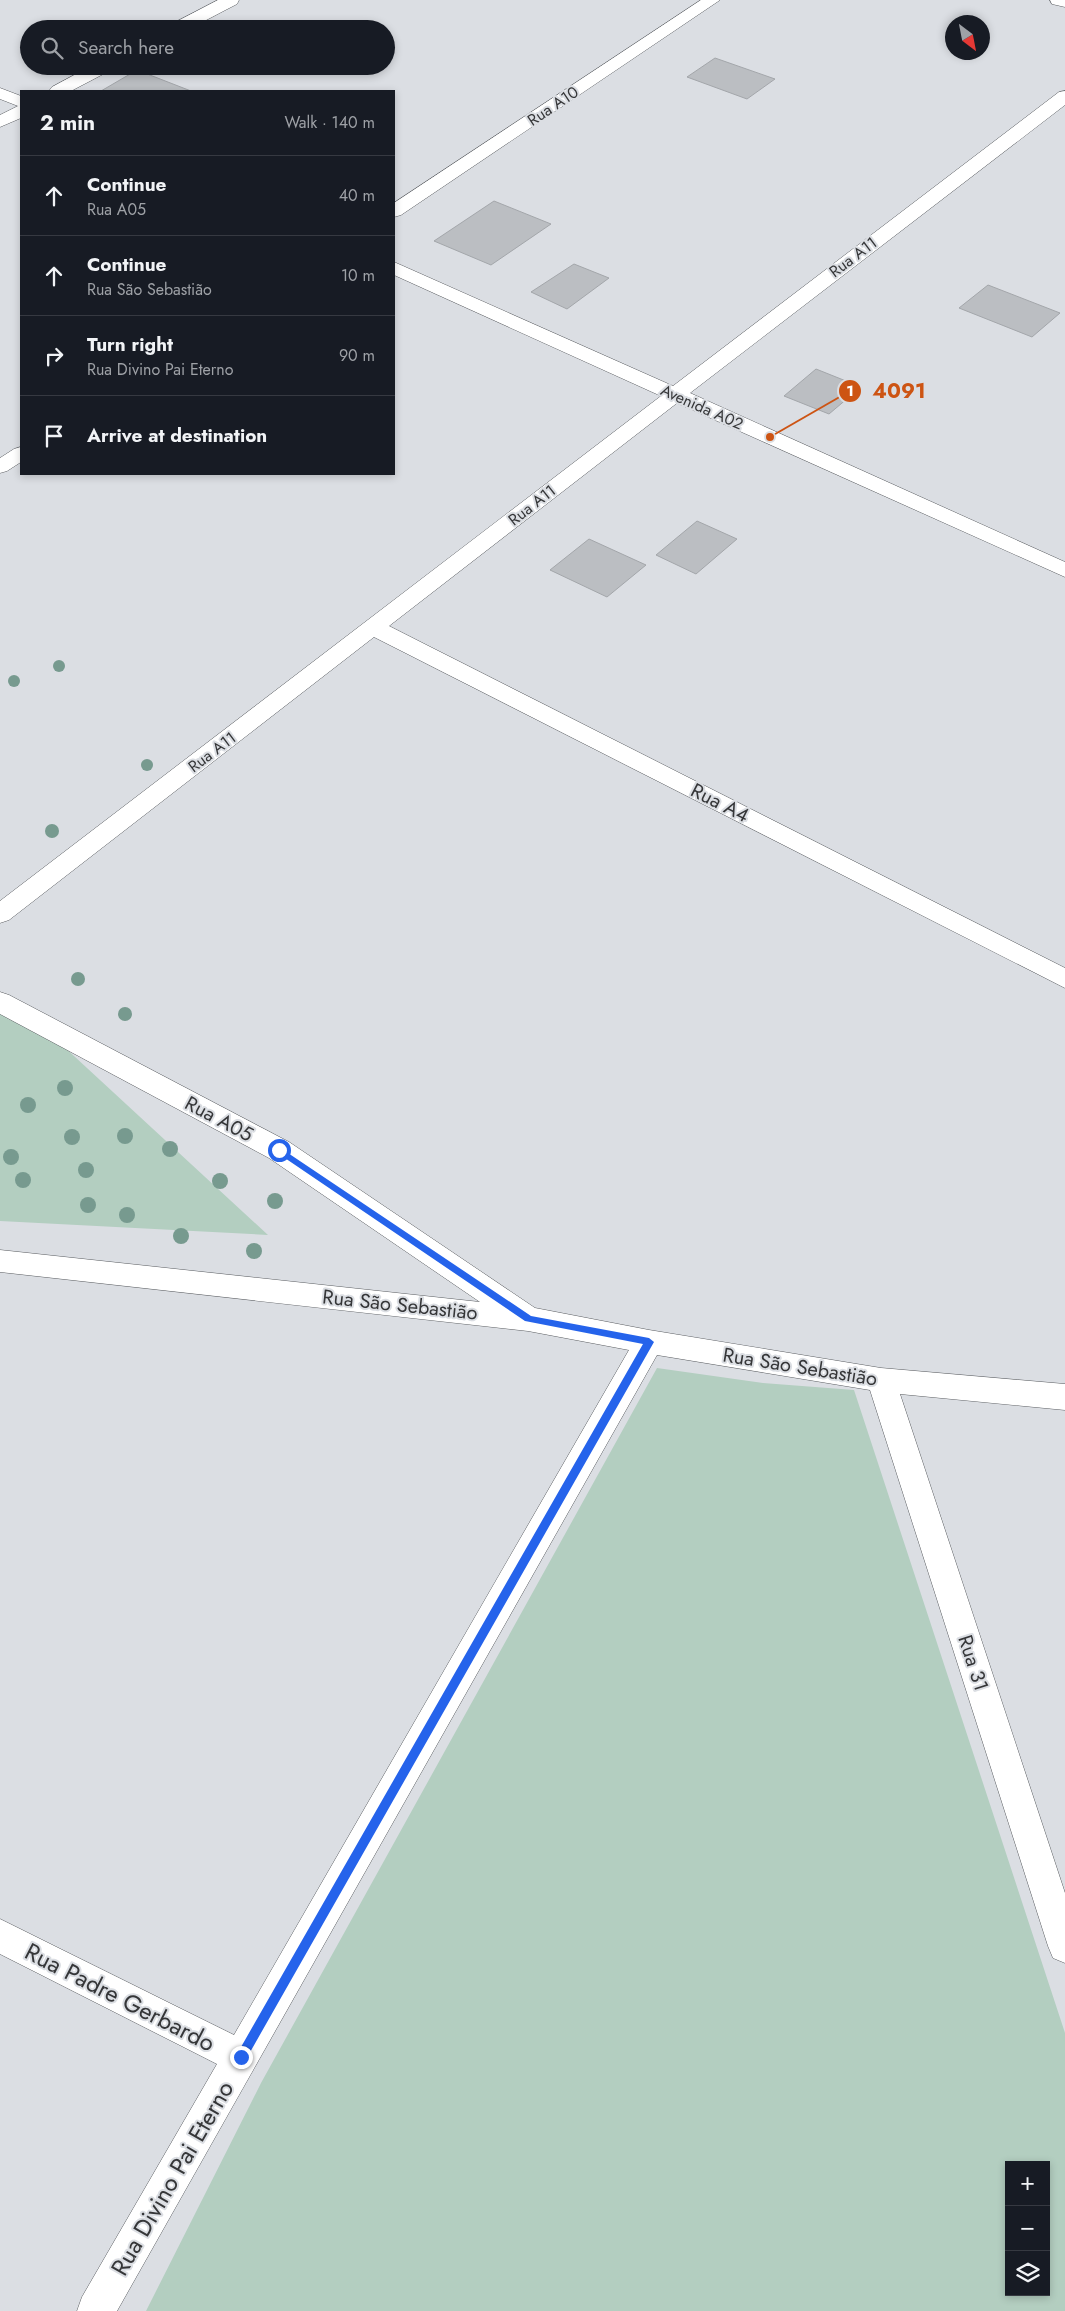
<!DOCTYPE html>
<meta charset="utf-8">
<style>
:root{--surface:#171b24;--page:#20242c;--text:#f1f3f6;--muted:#9ea1a6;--line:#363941}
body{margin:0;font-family:Jost,sans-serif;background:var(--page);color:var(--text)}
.controls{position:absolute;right:15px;bottom:15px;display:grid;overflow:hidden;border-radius:0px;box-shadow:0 2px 8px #0003}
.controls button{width:45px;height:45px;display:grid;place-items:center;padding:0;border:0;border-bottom:1px solid var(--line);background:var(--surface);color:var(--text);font:25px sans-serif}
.compass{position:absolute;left:945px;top:15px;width:45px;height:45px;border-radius:50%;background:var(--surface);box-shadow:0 2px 8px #0003;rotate:148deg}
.stop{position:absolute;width:15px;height:15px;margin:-11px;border:4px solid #2563eb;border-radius:50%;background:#fff}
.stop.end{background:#2563eb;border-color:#fff;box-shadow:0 1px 5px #0008}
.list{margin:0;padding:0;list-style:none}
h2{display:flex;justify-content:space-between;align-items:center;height:65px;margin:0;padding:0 20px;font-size:21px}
h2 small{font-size:16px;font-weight:400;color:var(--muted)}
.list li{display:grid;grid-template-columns:32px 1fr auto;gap:15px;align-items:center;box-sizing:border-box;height:80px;padding:0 20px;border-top:1px solid var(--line)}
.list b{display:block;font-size:19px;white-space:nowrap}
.list p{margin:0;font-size:16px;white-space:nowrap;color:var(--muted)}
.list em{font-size:16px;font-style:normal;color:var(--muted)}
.icon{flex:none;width:28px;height:28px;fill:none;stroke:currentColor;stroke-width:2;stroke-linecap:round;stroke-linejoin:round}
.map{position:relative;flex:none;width:1065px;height:2311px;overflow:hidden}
.search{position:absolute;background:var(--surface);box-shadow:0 2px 8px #0003;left:20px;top:20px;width:375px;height:55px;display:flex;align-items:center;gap:12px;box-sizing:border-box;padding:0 18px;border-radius:28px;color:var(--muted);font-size:19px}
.panel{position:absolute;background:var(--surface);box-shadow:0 2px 8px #0003;left:20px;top:90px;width:375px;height:385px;border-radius:0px}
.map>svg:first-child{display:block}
.green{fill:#b3cec0;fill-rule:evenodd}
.building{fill:#bbbec2;stroke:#a3a6aa}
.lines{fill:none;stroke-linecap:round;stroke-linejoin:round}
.minor-casing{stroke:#5a5d61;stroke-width:1}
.major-casing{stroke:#5a5d61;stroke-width:1}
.minor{fill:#fff;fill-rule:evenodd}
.major{fill:#fff;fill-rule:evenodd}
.tree{fill:#779a8f}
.route{fill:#2563eb}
.labels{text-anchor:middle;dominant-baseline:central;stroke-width:4;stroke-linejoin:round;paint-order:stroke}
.far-street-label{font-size:16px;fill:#353638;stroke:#dbdee3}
.street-label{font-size:20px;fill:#353638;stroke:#dbdee3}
.near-street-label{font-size:24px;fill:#353638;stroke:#dbdee3}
.leader{fill:none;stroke:#cd5413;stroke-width:2}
.callout-dot{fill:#cd5413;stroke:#dbdee3;stroke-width:2}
.mark-label{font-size:15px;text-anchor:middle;font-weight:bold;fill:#fff}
.callout-label{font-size:21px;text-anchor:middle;font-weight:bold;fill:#cd5413;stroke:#dbdee3;stroke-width:4;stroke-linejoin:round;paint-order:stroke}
</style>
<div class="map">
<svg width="1065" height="2311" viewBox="0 0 1065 2311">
<rect width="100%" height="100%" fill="#dbdee3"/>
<path class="green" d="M0,1011l61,33 207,191 -268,-14z
M657,1368l106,15 91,7 211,643v278h-919l115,-228zM1009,2165h37v127h-37z"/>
<path class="building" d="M715,58l60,21 -28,20 -60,-22z
M137,70l54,21h-90z
M494,201l57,23 -60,41 -57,-24z
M574,264l35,14 -42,31 -36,-17z
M988,285l72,28 -28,24 -73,-29z
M816,369l45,18 -32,27 -45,-18z
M697,521l40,18 -41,35 -40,-19z
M589,539l57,26 -39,32 -57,-27z"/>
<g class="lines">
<defs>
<path id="minor" d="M218,0h21l-2,4 -48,25h-21l2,-4z
M701,0h19l-319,215 -7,2v-14z
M91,66h23l-3,4 -40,21h-22l3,-4z
M0,88l21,8v22l-21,9v-12l18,-9 -18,-7z
M1065,91v14l-375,288 375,169v15l-388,-174 -288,223 676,342v20l-691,-351 -365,283 -9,3v-22l661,-505 -267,-121v-13l279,124 386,-294z
M21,447v15l-14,9 -7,2v-15l14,-9z
M0,992l9,3 280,147 246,166 114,22 232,38 184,16v26l-165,-16 165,499v70l-12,-5 -5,-12 -178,-556 -213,-35 -540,956h-40l5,-14 135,-233 -217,-110v-35l234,116 395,-685 -101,-19 -528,-59v-22l480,52 -211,-144 -269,-144z"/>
<path id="major" d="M1050,0h15v7l-13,-3z"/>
</defs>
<use href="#minor" class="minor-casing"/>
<use href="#major" class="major-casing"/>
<use href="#minor" class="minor"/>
<use href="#major" class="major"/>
</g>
<g class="tree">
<circle cx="59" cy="666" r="6"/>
<circle cx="14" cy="681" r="6"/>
<circle cx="147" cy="765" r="6"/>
<circle cx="52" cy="831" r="7"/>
<circle cx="78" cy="979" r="7"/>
<circle cx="125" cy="1014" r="7"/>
<circle cx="65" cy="1088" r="8"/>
<circle cx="28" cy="1105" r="8"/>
<circle cx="125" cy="1136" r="8"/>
<circle cx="72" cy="1137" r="8"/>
<circle cx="170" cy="1149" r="8"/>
<circle cx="11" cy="1157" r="8"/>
<circle cx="86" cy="1170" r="8"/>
<circle cx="23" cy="1180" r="8"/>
<circle cx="220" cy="1181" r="8"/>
<circle cx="275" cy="1201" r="8"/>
<circle cx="88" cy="1205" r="8"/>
<circle cx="127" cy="1215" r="8"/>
<circle cx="181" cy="1236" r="8"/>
<circle cx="254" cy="1251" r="8"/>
</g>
<path class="route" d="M279,1147l252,169 118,22 5,4 -409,719 -4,2 -4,-2v-7l406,-710 -118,-23 -249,-169v-4z"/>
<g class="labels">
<g class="far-street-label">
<text transform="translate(553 106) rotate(-34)">Rua A10</text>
<text transform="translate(853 257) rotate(-37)">Rua A11</text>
<text transform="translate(702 407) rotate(24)">Avenida A02</text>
<text transform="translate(532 505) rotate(-38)">Rua A11</text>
<text transform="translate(212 752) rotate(-37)">Rua A11</text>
</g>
<g class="street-label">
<text transform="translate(720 803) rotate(27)">Rua A4</text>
<text transform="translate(219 1119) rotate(28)">Rua A05</text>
<text transform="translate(400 1305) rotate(6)">Rua São Sebastião</text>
<text transform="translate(800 1367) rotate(9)">Rua São Sebastião</text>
<text transform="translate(973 1663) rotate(72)">Rua 31</text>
</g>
<g class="near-street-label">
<text transform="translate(120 1997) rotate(27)">Rua Padre Gerbardo</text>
<text transform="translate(172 2178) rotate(-60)">Rua Divino Pai Eterno</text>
</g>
</g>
<path class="leader" d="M770 437L850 391"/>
<g class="callout-dot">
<circle cx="770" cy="437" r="5"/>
<circle cx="850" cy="391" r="12"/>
</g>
<g class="mark-label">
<text x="850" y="396">1</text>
</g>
<g class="callout-label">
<text x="899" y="398">4091</text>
</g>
</svg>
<div class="controls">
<button>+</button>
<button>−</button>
<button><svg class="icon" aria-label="layers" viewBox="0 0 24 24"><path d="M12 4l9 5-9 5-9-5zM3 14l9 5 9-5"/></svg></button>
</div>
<svg class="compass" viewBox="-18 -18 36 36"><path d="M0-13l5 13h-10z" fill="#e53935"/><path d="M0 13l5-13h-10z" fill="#9ea1a6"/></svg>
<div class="stop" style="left:279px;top:1150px"></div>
<div class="stop end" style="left:241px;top:2057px"></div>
<div class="search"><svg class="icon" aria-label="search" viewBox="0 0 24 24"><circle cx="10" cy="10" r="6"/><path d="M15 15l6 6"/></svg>Search here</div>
<section class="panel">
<h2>2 min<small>Walk · 140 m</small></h2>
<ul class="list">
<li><svg class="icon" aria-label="ahead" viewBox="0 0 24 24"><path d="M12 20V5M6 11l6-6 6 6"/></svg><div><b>Continue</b><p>Rua A05</p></div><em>40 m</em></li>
<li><svg class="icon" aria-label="ahead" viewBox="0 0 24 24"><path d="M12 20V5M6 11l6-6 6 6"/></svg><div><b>Continue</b><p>Rua São Sebastião</p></div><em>10 m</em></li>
<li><svg class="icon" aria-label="right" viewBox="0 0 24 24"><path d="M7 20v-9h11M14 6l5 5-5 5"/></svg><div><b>Turn right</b><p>Rua Divino Pai Eterno</p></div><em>90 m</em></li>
<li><svg class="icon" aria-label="arrive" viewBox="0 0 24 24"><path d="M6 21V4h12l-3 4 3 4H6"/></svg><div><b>Arrive at destination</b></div></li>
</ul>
</section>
</div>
